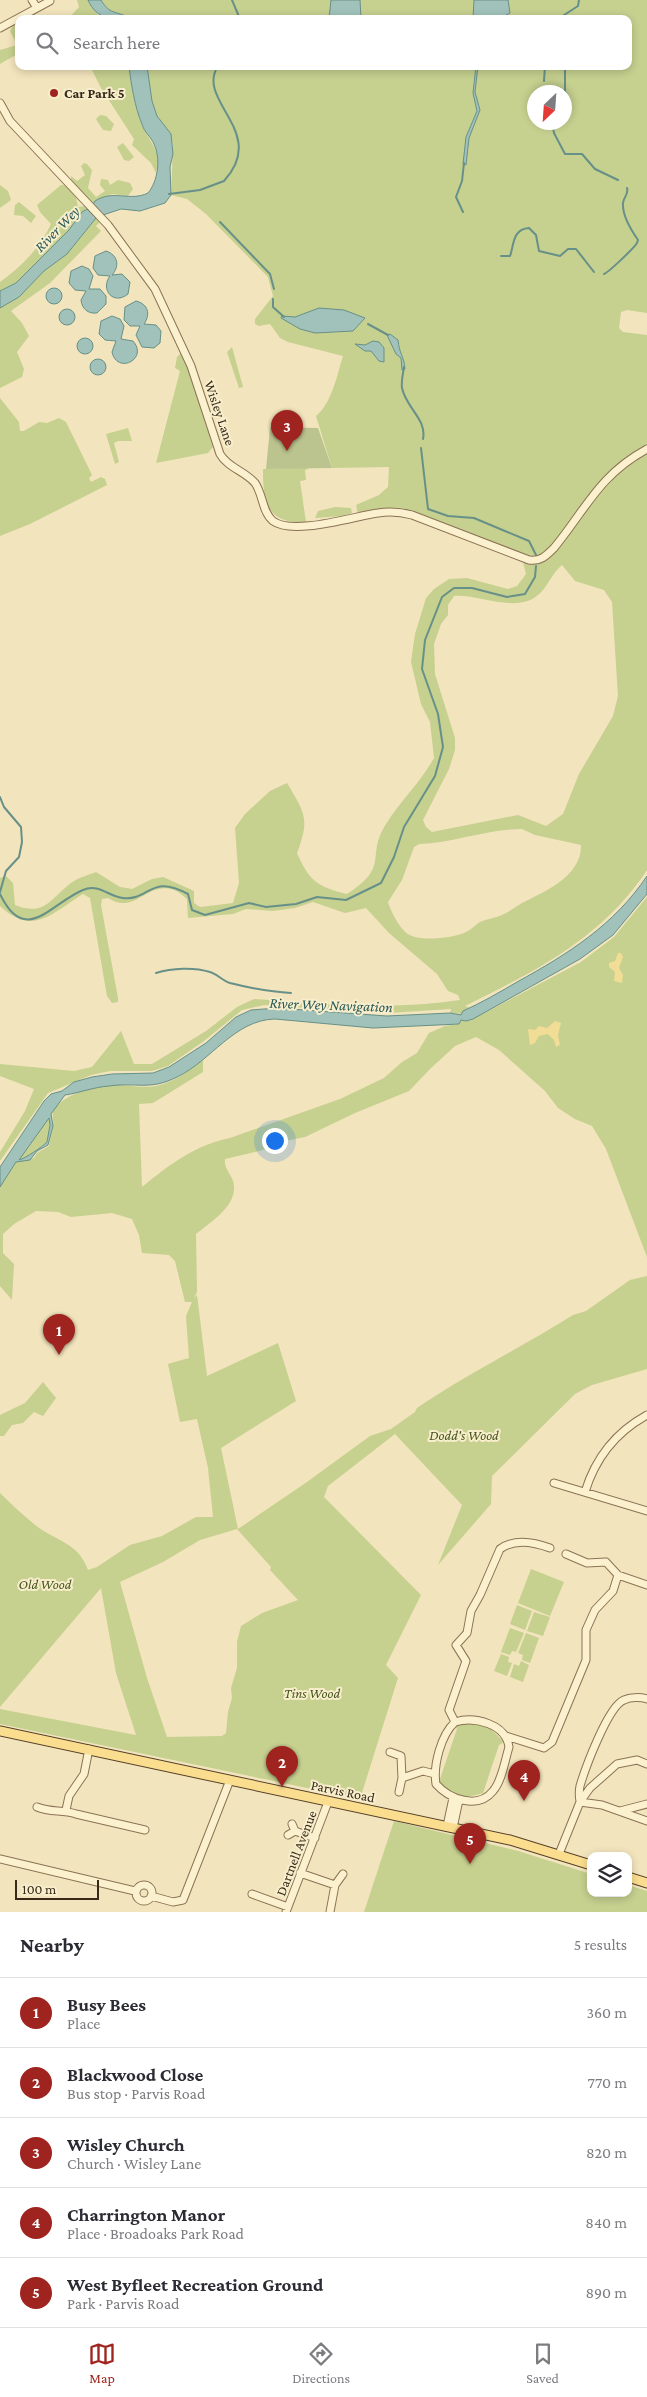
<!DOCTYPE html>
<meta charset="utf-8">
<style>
:root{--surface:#fff;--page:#f2f2f3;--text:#2b2b33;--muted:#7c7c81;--line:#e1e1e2;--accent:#9f231e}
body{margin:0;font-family:"Crimson Pro",serif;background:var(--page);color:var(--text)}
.controls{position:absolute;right:15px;bottom:15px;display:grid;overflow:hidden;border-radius:10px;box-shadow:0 2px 8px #0003}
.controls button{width:45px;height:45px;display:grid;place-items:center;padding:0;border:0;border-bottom:1px solid var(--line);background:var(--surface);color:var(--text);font:25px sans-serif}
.compass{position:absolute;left:527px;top:85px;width:45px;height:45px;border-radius:50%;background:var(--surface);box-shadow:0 2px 8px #0003;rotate:205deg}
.scale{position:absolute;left:15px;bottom:12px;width:84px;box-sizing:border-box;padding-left:5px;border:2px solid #382a1a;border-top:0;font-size:14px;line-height:18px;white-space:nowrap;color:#382a1a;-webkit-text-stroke:4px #f8eecc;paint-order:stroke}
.you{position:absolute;left:274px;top:1140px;width:18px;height:18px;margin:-12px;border:4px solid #fff;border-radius:50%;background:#1a73e8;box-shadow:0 0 0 8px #1a73e833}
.badge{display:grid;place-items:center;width:32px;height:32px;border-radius:50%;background:var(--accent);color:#fff;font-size:16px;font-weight:700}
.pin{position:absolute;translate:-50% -41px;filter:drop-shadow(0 1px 2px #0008)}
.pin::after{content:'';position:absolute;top:26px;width:18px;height:15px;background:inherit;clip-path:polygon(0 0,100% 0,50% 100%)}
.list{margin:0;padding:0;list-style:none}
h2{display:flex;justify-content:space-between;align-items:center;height:65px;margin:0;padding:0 20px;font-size:21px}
h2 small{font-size:16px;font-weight:400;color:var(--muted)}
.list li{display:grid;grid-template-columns:32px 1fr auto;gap:15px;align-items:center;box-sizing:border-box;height:70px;padding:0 20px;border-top:1px solid var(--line)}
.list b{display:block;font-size:19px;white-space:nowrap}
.list p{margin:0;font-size:16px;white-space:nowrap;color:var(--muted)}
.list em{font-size:16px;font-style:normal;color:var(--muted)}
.icon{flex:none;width:28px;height:28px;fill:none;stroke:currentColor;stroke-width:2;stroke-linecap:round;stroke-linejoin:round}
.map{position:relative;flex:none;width:647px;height:1912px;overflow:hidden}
.search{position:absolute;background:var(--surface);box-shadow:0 2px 8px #0003;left:15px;right:15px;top:15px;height:55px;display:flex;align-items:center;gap:12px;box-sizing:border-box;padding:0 18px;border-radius:10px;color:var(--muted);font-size:19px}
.sheet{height:415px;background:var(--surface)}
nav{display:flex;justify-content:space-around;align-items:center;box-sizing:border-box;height:70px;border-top:1px solid var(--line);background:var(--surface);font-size:14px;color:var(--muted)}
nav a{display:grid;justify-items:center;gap:2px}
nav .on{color:var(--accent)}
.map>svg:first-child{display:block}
.green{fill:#c6d08f;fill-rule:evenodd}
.sand{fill:#f1dd95}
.cemetery{fill:#bbc48f}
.water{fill:#a0c2ba;stroke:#679088;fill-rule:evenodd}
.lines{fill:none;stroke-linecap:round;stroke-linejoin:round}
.stream{stroke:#679088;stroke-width:2}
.minor-casing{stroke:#8a7354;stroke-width:9}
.major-casing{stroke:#574129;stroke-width:11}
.minor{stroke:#fcf1cf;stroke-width:7}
.major{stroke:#fadd8f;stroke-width:9}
.poi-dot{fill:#9f231e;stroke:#f8eecc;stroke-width:2}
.labels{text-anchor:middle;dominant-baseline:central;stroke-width:4;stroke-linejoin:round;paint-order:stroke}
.poi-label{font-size:14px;font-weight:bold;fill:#382a1a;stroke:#f8eecc;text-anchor:start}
.street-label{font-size:14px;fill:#382a1a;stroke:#f8eecc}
.park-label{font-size:14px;font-style:italic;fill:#46561f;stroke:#f8eecc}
.water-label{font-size:15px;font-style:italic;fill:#285958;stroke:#f8eecc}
</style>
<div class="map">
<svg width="647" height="1912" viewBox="0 0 647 1912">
<rect width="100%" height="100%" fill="#f2e4bc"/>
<path class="green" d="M77,0h11l10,15 12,4h-42l11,-12z
M101,0h546v313l-20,-3 -6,2 -2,16 4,4 24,3v535c-45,68 -111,101 -182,136l5,2 -8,6 -12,-1 1,-4 -63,4 -124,-8 -22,5 -38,31 -36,25 -16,5h-42l-19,4 -43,18 -48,68v-9l25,-41 9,-22 -34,-13v-12l74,7 18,-4 29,-36 13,33h18l54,-33 31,-24 17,-8c68,4 138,12 206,1l-2,-5 -10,-4 -11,-17 -48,-41 -23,-25 -21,5 -32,-11 -18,6 -22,3 -27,-2 -13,5 -45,4 -1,-19c-4,-3 -9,-8 -13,-9 -27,-10 -39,26 -66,8l-6,1 -1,6 17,93v4l-6,1 -5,-7 -17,-98 -7,-4c-31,19 -50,43 -83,12v-28l6,-2 7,7 2,22c30,12 36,-7 56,-22 7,-5 17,-8 25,-11l24,15 12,2 20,-10 11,-2 31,14v12l6,4 33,-4 6,-20 -4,-55 10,-14 25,-23 17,-8c18,30 23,36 10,70 12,28 21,34 50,41 44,-28 18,-37 39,-70 15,-24 34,-41 48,-66l-4,-36 -9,-18 -10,-42 4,-28 11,-36 8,-9 15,-10 18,-1 41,11 9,-3 9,-12 -3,-12 2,-5 -116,-45 -51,2 -2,-9 23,-10 9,-8 1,-20 -57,1 -16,-52c16,-13 21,-41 27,-60l-55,-14 -8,-4 -10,-14 -11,2 -4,-2v-5l18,-23 -5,-19 -62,-63 -19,-15 -16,-4 2,-48 -2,-13 -14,-18 -5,-15 -5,-35h481v-47h-498c-11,-8 -19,-3 -29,-19zM534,92h30v30h-30zM562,565l13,16 29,9 8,12 6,94 -5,20 -34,58 -16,40 -17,12 -28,-11 -86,17 -6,-5 -3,-7 26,-51 6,-19v-12l-20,-64 -1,-30 7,-20 7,-9v-10l6,-9c28,-2 67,21 89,-6 7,-9 10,-17 19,-25zM522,829l13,6 46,10c1,31 -37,47 -59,58 -7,4 -13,9 -20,12 -7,3 -15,4 -22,7 -5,3 -10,9 -16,11 -12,5 -44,9 -56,1 -8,-5 -17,-22 -20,-32l14,-22 12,-33 5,-3c35,-1 68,-15 103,-15z
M19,23v30l-19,11v-14l17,-5 -7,-14 4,-7z
M90,66h39c2,18 6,43 13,59 8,19 20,24 14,48l-5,-10 -19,-18 2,-6 -33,-51z
M100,115l6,1 8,8 -3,7 -8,-1 -7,-11z
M123,143l11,14 -5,4 -5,-1 -7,-13z
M84,163l3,1 5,6 -4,18 8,9 9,-6 -5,-6 1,-6 7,1 2,5 8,-5 12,3 3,6 -5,7 -16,-2 -17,7 -2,3 -7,-5 -15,-20v-3l6,5 8,-6 -4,-9z
M0,185l8,6 3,9 -11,8z
M61,185h4l11,12 2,10 6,-1 3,3 -5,3 -13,18 -53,53 -16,8v-9c21,-15 40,-34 51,-58l-11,-12 -3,-7z
M19,202l17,14 -5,7 -8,-7 -9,-1 1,-10z
M96,218l4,4 -4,4 5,5 -51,52 -39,28 11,12 7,13 -12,16 7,17 -2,8 -22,11v-80l23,-15 21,-22 23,-17z
M232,347l11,40 -4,1 -12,-36z
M183,351l30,96 -5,6 -52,10 24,-92 -5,-3 2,-11z
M0,398l19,24 1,9h4l15,-9 8,1 12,-5 7,4 26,53 -3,3 2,4 10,-5 4,2 2,6 -77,39 -30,12z
M128,428l4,13h-14l-4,2 5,19 -4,2 -9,-30z
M284,461l25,8 -4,1 1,10 -6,1 6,41c-39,2 -43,-19 -43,-53h18z
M335,507l16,1 1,5 -10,3 -27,2 3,-7z
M647,897v360l-41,-108 -14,-23 -17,-7 -17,-11 -13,-17 -46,-41 -23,-13 -21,9 -25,23 -21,22 -54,22 -50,24 -25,5 -17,8 -38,9c-1,9 5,14 8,22 7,24 -23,41 -37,53l1,58 -3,6 3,-3 10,81 71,-33 18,58 -75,47 17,81 69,-47 63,-46 21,-7 24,-17 2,-4c50,-34 105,-61 156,-93l13,-4 44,-31 17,-4v93l-55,16 -17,9 -83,82 -1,28 -53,61 24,-60 -67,-71 -67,52 -4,11 97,98 -35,70 12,13 -38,121 -360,-75v-15l136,26 -20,-62 -15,-85 -101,119v-214c11,11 23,22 35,32 22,17 43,17 53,45l9,-3 33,-22 32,-9 34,-19h17l-5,-49 -11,-49 -17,3 -12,-58 21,-6 -3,-42 6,-14h-7l-10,-41 -6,-6 -27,-2 -3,-18 -7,-16 -20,-6 -41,4 -13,-5 -22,-1 -22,13 -11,10v19l11,11 -2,36 -12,-14v-99l16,-25 18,-4 3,-5 12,-7c1,-6 3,-13 4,-19 1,-5 -1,-10 0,-15 8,-19 50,-29 69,-27 11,1 23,3 34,1 18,-4 33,-15 47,-26v12l-50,31 -14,1 3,83c27,-22 53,-42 88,-49l110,-39 44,-21 18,-16 15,-9 12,-20 16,-7 14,-2 2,-4 5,1 7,-2 108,-57 33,-25zM237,1529l34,38 -1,3 28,30 -36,13 -21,13 -4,16v26l-6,20 1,10 -4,14 -2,21 -4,3 -55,1 -20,-59 -27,-96 43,-20 37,-22z
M49,1118l1,7 -3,17 -19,15 -9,3z
M43,1382l13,16 -13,18 -9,-4 -11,11 -11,2 -8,11h-4v-21l25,-12z
M531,1569l33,13 -14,34 -32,-13z
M517,1605l15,6 -7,19 -15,-6z
M534,1612l16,5 -7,19 -16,-5z
M510,1628l14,5 -8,19 -4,-1 -2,4 -9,-3z
M526,1633l13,5 -9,25 -8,-3 1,-5 -5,-2z
M501,1654l8,3 -1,5 4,1 -5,13 -13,-5z
M521,1661l8,4 -6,17 -13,-5 4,-13 5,2z
M472,1721l17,6 15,15 -5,3 -16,48c-17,6 -32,4 -44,-11l18,-53 -2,-3 8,-4z
M394,1821l124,30 73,23v19h37v-8l19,6v21h-283z"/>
<path class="sand" d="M618,953h3l2,4 -4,11 4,7 -1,8 -8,-2 1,-9 -6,-5v-4l6,-2z
M555,1021l6,2 -3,12 2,10 -4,2 -2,-7 -6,-6 -9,2 -4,7 -5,2 -2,-16 7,1 4,-4 8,2z"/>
<path class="cemetery" d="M272,427l46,1 14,40 -66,1 4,-41z"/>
<path class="water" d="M88,0h13c10,17 18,10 29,19 -19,0 -33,1 -42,-19z
M331,0h29l1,18 -32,1z
M474,0h34l2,13 -11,6h-26z
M129,66h18l5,35 5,15 14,18 2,20 -3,13 1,28 -6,8 -25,8 -19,-2 -18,6 -10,-11 2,-3c19,-12 35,1 53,-8 10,-12 13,-34 6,-49 -3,-7 -10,-12 -12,-20 -7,-16 -11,-40 -13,-58z
M476,66h2l-3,26 5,18 -11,28 -3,27 -3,-1 3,-27 11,-26 -4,-18z
M87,209l9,9 -29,36 -23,17 -25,26 -19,11v-17l16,-8 53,-53 13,-18z
M106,251c12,4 14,15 6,24l10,-1 8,8 -2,12c-15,12 -28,-5 -18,-18l-12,-1 -5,-7 2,-12z
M82,266l7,3 4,7 -4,13h11l6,7v8l-9,9c-9,1 -15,-4 -16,-13l5,-9 -11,-1 -6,-7 2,-12z
M46 296a8 8 0 1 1 16 0a8 8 0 1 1-16 0Z
M136,301c12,3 15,13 8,23l12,1 5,6 -1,12 -6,5 -12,-1 -6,-12 4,-9h-10l-6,-6 1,-13z
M319,308l25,2 21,8 -12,13 -38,2 -15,-4 -19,-11 1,-2 13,1z
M59 317a8 8 0 1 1 16 0a8 8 0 1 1-16 0Z
M112,316l8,3 4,7 -3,13 12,2c16,18 -16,34 -21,11l4,-11 -11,-1 -6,-6 2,-13z
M390,334l8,6c1,13 6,16 7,29l-3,1 -1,-12 -5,-4 -9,-19z
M77 346a8 8 0 1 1 16 0a8 8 0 1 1-16 0Z
M373,341l6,1 5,6v14l-5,-1 -8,-10h-6l-10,-7 10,1z
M90 367a8 8 0 1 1 16 0a8 8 0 1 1-16 0Z
M647,876v18l-34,41 -33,24 -107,60 -7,2 -5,-1 -2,4 -86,4 -98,-9c-41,1 -64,42 -98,58 -28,14 -40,5 -68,9 -15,1 -30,7 -44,9l-14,19 2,12 -5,19 -11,6 -7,9 -14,2 -16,25v-20l44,-66 7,-7 11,-3 12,-9 18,-5 20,-3 41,-1 16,-6 37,-24 30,-26 15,-7 26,-2 110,8 63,-3 11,2 2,-4c18,-8 37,-19 54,-29 51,-28 97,-57 130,-106zM49,1118l1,7 -3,17c-5,5 -21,16 -28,18z"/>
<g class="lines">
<path class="stream" d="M232,0l8,19
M558,19l20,-13 1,-6
M544,81l1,-15
M564,105l5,-4 -4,-10v-25
M552,122l2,11 11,21h17l13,15 23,11
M169,194l31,-4 24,-9c45,-49 -29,-80 -6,-115
M463,212l-7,-15 6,-16 2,-18
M220,222l50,52 4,15
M501,256h9c4,-10 2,-27 19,-28l7,7 3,16 21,5 8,-7h8l18,23
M604,274c5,-2 30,-26 33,-31l1,-3c-7,-10 -16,-24 -15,-37 1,-7 6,-9 4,-15
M273,299v8l11,10
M368,324l20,11
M404,367c-1,7 -3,15 -2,21 4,20 25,31 21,51
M421,448l7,61 20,7 26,2 55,23 7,14
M0,797l4,10 17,20 1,15 -3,15 -13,14 -6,21
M0,894c25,53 51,9 83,-4 16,-7 26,7 40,8 27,3 27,-25 65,-4l4,16 13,5 44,-12 17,4 30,-3 21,-7 29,3 35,-17 13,-26 10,-30 31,-51 8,-29 -5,-33 -16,-45 3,-29 17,-43 12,-9h18l35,9 18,-3 10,-17 1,-11
M156,973c16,-5 38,-6 54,-1 7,2 13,9 20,11 20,5 41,9 61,10"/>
<defs>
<path id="minor" d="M32,0l5,8
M0,28l50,-27
M0,103l10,18 98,104 47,64 36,77 29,88c8,14 25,17 35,29 8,11 7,29 18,38 20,15 82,-5 105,-8 11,-2 23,-1 34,2l117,45c11,2 17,-4 25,-12 32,-39 45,-73 93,-99
M554,1483l93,28
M585,1492c10,-33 31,-60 62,-77
M566,1554l21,9 19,-1 12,13
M455,1722c20,-6 51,2 54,25 -4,13 -7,34 -16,44 -15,19 -44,8 -57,-7 -3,-19 5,-49 19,-62l-6,-12 17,-49 -10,-16 11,-12 4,-22 9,-16 20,-46c15,-11 34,-7 50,-1
M506,1736l38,12 8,-6 34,-82v-30l9,-20 18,-19 5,-16 29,10
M390,1752l11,4 1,22
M399,1792l3,-14 21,-7 12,3
M580,1801c-1,-5 -1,-10 0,-15 5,-17 28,-80 44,-86 6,-3 17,-3 23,-1
M580,1802l22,3 45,16
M37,1807c14,6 25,2 39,7l69,16
M66,1810l3,-14 15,-22 5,-25
M620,1811l27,-7
M292,1824l3,7
M447,1826l6,-28
M453,1828l6,-28
M288,1835l7,-4 20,7
M559,1854l21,-52 10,-14 27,-24 20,-4 10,4
M0,1859l135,32
M300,1873l35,12
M136 1893a8 8 0 1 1 16 0a8 8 0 1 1-16 0Z
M252,1894l36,13
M151,1896l22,6 10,-2 47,-120
M286,1912l42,-110
M330,1912l5,-27 8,-11"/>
<path id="major" d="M0,1731l510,109 81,25
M628,1877l19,6"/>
</defs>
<use href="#minor" class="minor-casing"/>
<use href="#major" class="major-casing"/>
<use href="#minor" class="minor"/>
<use href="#major" class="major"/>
</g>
<circle class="poi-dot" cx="54" cy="93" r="5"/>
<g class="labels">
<g class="poi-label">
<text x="64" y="93">Car Park 5</text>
</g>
<g class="street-label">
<text transform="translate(220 413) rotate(71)">Wisley Lane</text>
<text transform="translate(343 1791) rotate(12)">Parvis Road</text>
<text transform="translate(296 1853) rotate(-69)">Dartnell Avenue</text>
</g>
<g class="park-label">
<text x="464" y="1435">Dodd's Wood</text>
<text x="45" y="1584">Old Wood</text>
<text x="312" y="1693">Tins Wood</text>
</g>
<g class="water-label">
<text transform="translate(57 229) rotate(-46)">River Wey</text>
<text transform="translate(331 1005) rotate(2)">River Wey Navigation</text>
</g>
</g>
</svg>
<div class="controls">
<button><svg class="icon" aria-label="layers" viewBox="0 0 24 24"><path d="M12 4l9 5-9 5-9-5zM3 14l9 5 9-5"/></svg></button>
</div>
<svg class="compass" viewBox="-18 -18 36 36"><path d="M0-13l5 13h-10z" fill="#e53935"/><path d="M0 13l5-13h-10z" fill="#7c7c81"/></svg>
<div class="scale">100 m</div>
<div class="you"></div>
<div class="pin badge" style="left:59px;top:1355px">1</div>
<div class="pin badge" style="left:282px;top:1787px">2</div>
<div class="pin badge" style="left:287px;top:451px">3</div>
<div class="pin badge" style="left:524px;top:1801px">4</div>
<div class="pin badge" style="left:470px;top:1864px">5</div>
<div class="search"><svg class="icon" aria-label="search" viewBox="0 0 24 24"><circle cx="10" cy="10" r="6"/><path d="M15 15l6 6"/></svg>Search here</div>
</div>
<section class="sheet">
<h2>Nearby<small>5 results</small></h2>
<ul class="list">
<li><span class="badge">1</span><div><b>Busy Bees</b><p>Place</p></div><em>360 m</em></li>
<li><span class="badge">2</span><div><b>Blackwood Close</b><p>Bus stop · Parvis Road</p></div><em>770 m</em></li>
<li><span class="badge">3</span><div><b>Wisley Church</b><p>Church · Wisley Lane</p></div><em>820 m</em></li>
<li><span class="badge">4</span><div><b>Charrington Manor</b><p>Place · Broadoaks Park Road</p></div><em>840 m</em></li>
<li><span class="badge">5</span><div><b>West Byfleet Recreation Ground</b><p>Park · Parvis Road</p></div><em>890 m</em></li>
</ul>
</section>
<nav>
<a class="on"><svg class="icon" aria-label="map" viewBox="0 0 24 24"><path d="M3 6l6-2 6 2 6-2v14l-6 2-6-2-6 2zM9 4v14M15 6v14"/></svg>Map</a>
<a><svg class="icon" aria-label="directions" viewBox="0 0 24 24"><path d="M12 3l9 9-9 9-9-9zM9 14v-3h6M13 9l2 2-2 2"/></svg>Directions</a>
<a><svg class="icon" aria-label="saved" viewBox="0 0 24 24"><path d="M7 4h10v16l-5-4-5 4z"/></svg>Saved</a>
</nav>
